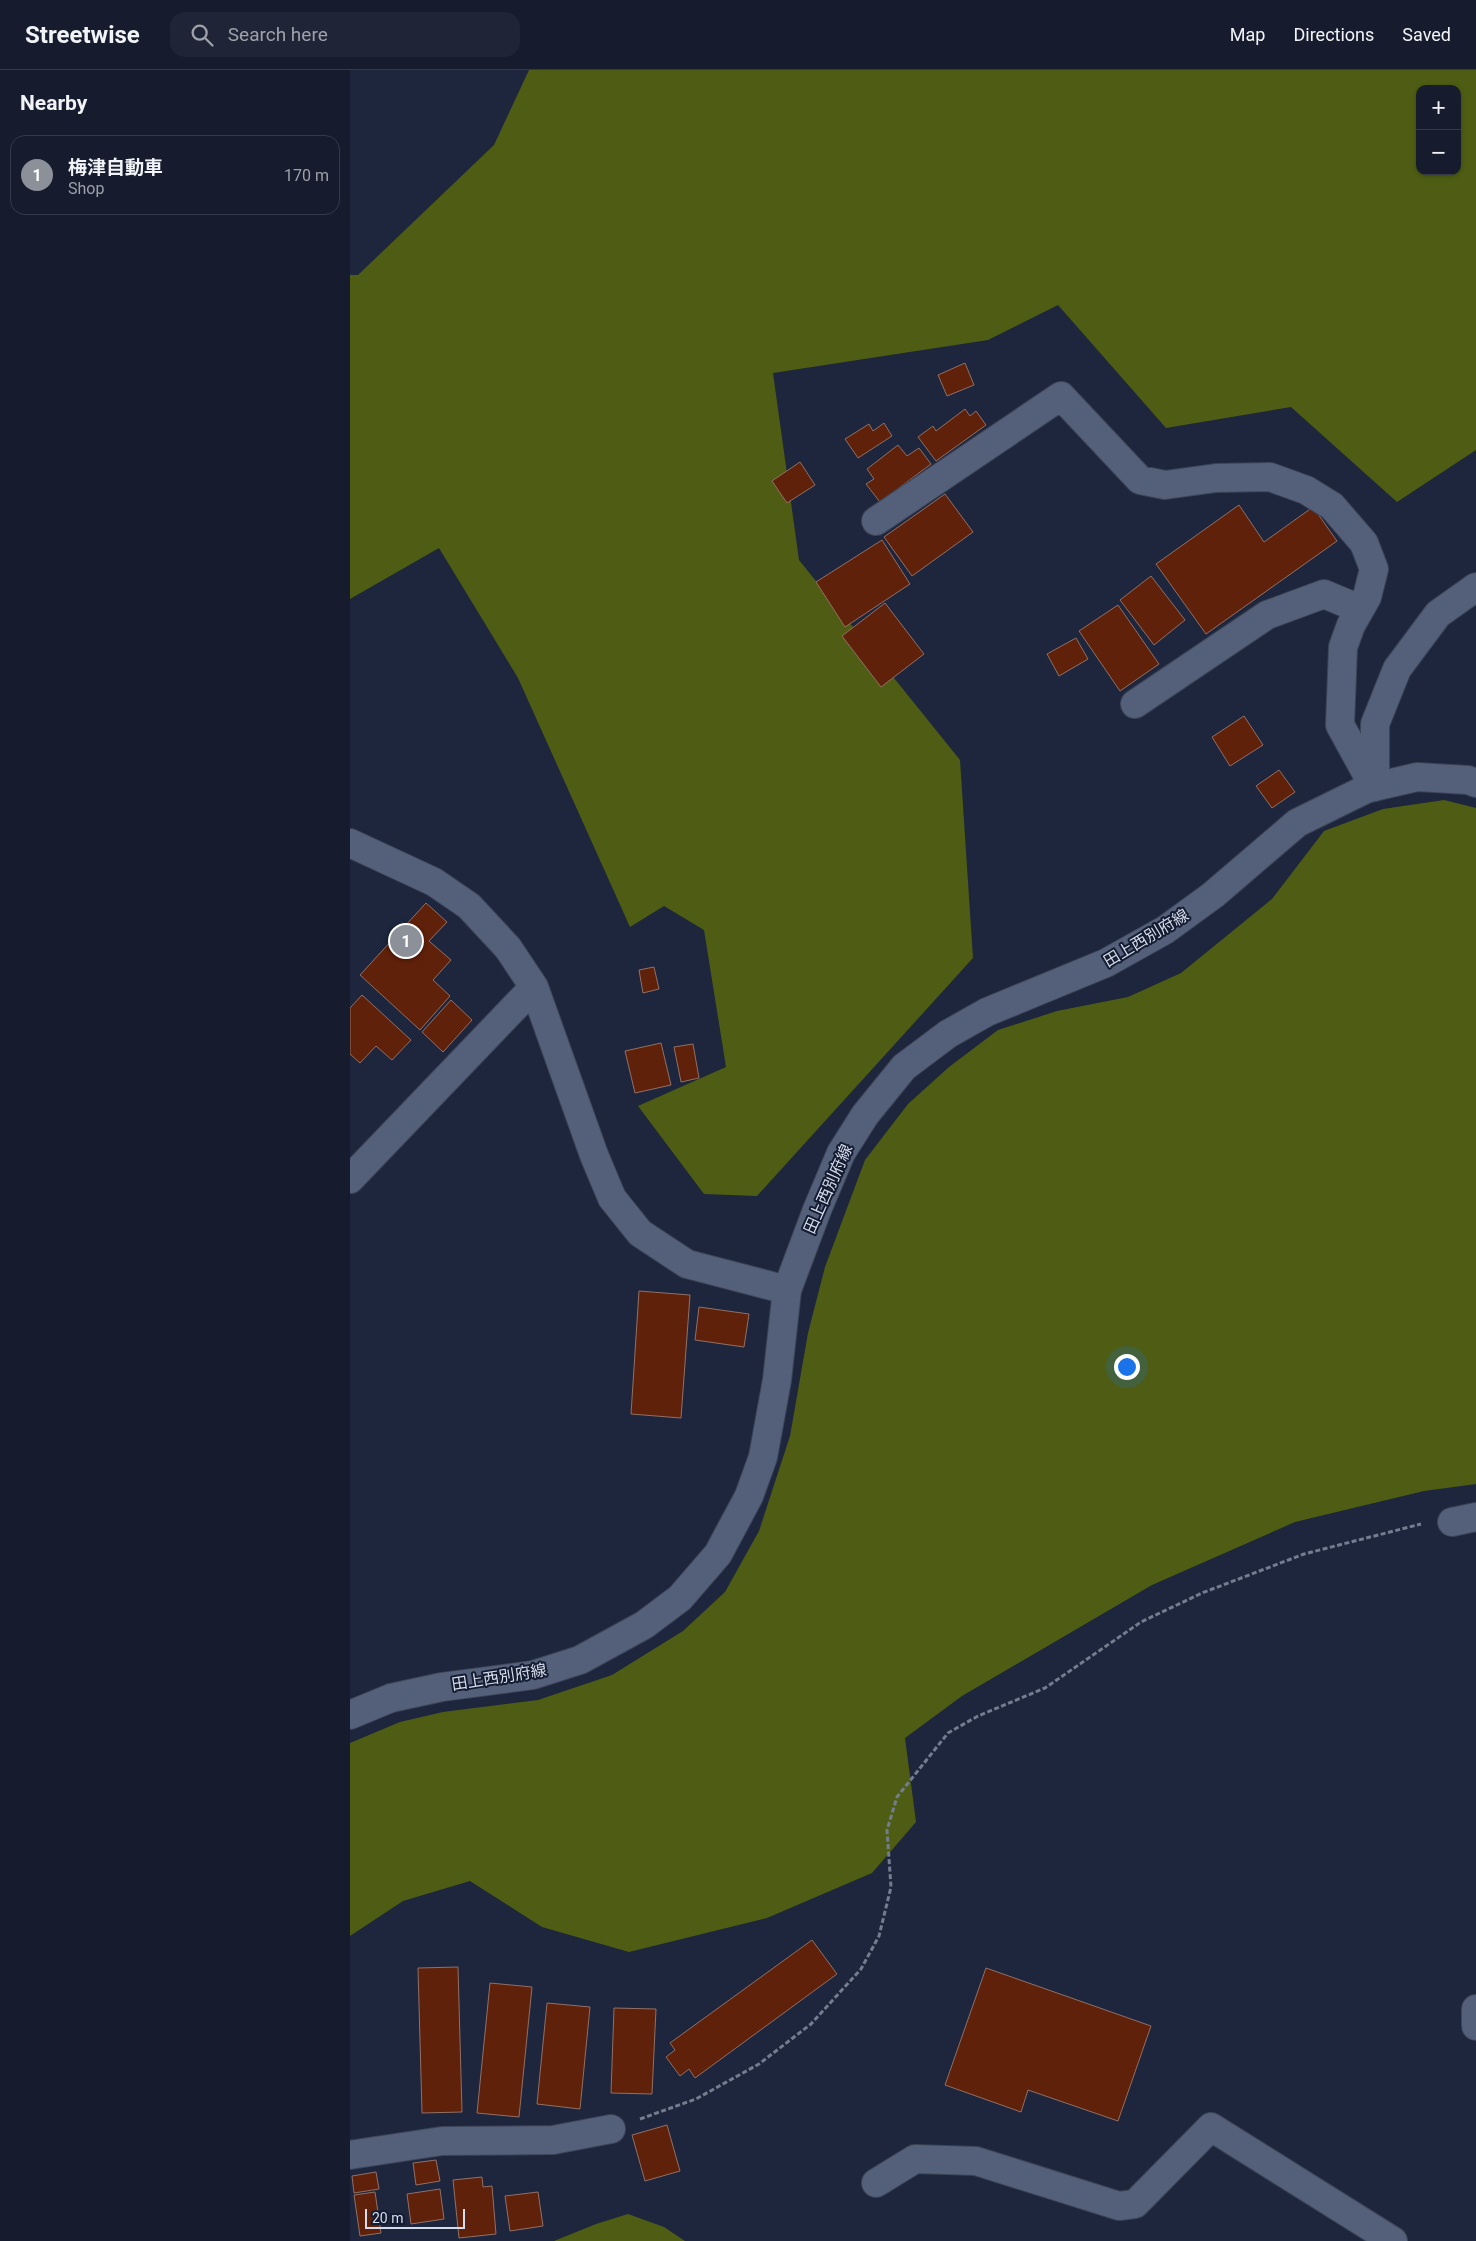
<!DOCTYPE html>
<meta charset="utf-8">
<style>
:root{--surface:#161c2e;--page:#1f2536;--text:#f1f3f6;--muted:#9ea1aa;--line:#353a4a;--accent:#8c9099}
body{margin:0;font-family:Roboto,"Noto Sans JP",sans-serif;background:var(--page);color:var(--text)}
.controls{position:absolute;right:15px;top:15px;display:grid;overflow:hidden;border-radius:10px;box-shadow:0 1px 4px #0004}
.controls button{width:45px;height:45px;display:grid;place-items:center;padding:0;border:0;border-bottom:1px solid var(--line);background:var(--surface);color:var(--text);font:25px sans-serif}
.scale{position:absolute;left:15px;bottom:12px;width:100px;box-sizing:border-box;padding-left:5px;border:2px solid #d5dceb;border-top:0;font-size:14px;line-height:18px;white-space:nowrap;color:#d5dceb;-webkit-text-stroke:4px #141c32;paint-order:stroke}
.you{position:absolute;left:776px;top:1296px;width:18px;height:18px;margin:-12px;border:4px solid #fff;border-radius:50%;background:#1a73e8;box-shadow:0 0 0 8px #1a73e833}
.badge{display:grid;place-items:center;width:32px;height:32px;border-radius:50%;background:var(--accent);color:#fff;font-size:16px;font-weight:700}
.pin{position:absolute;translate:-50% -50%;border:2px solid #fff;box-shadow:0 1px 5px #0006}
.list{margin:0;padding:0;list-style:none}
h2{display:flex;justify-content:space-between;align-items:center;height:65px;margin:0;padding:0 20px;font-size:21px}
h2 small{font-size:16px;font-weight:400;color:var(--muted)}
.list li{display:grid;grid-template-columns:32px 1fr auto;gap:15px;align-items:center;box-sizing:border-box;height:80px;margin:0 10px 10px;padding:0 10px;border:1px solid var(--line);border-radius:15px}
.list b{display:block;font-size:19px;white-space:nowrap}
.list p{margin:0;font-size:16px;white-space:nowrap;color:var(--muted)}
.list em{font-size:16px;font-style:normal;color:var(--muted)}
.icon{flex:none;width:28px;height:28px;fill:none;stroke:currentColor;stroke-width:2;stroke-linecap:round;stroke-linejoin:round}
.map{position:relative;flex:none;width:1126px;height:2171px;overflow:hidden}
header{display:flex;align-items:center;gap:30px;box-sizing:border-box;height:70px;padding:0 25px;background:var(--surface);border-bottom:1px solid var(--line)}
header strong{font-size:24px}
nav{display:flex;gap:28px;margin-inline-start:auto;font-size:18px}
.search{width:350px;height:45px;background:var(--page);display:flex;align-items:center;gap:12px;box-sizing:border-box;padding:0 18px;border-radius:15px;color:var(--muted);font-size:19px}
main{display:flex}
aside{flex:1;background:var(--surface)}
.map>svg:first-child{display:block}
.forest{fill:#4e5d13;fill-rule:evenodd}
.building{fill:#60210a;stroke:#917065}
.lines{fill:none;stroke-linecap:round;stroke-linejoin:round}
.minor-casing{stroke:#3d4457;stroke-width:30}
.tertiary-casing{stroke:#3d4457;stroke-width:30}
.path{stroke:#747c8f;stroke-width:3;stroke-dasharray:5 2.5;stroke-linecap:butt}
.minor{stroke:#545f79;stroke-width:28}
.tertiary{stroke:#545f79;stroke-width:28}
.labels{text-anchor:middle;dominant-baseline:central;stroke-width:4;stroke-linejoin:round;paint-order:stroke}
.street-label{font-size:16px;fill:#d5dceb;stroke:#141c32}
</style>
<header>
<strong>Streetwise</strong>
<div class="search"><svg class="icon" aria-label="search" viewBox="0 0 24 24"><circle cx="10" cy="10" r="6"/><path d="M15 15l6 6"/></svg>Search here</div>
<nav><a>Map</a><a>Directions</a><a>Saved</a></nav>
</header>
<main>
<aside>
<h2>Nearby<small></small></h2>
<ul class="list">
<li><span class="badge">1</span><div><b>梅津自動車</b><p>Shop</p></div><em>170 m</em></li>
</ul>
</aside>
<div class="map">
<svg width="1126" height="2171" viewBox="0 0 1126 2171">
<rect width="100%" height="100%" fill="#1d263d"/>
<path class="forest" d="M179,0h947v380l-79,52 -106,-95 -125,21 -108,-123 -70,35 -215,33 26,187 161,200 13,198 -216,238 -53,-2 -66,-88 88,-39 -22,-137 -40,-24 -34,21 -112,-249 -79,-130 -89,51v-324h8l136,-130zM1070,19h37v82h-37z
M1094,730l32,8v676l-52,7 -129,31 -143,63 -190,111 -57,42 11,84 -44,51 -105,45 -138,34 -87,-25 -72,-46 -67,20 -53,35v-193l50,-21 43,-10 95,-12 74,-25 71,-44 42,-39 34,-61 31,-95 18,-103 17,-66 40,-107 43,-56 41,-37 49,-37 59,-19 71,-14 53,-24 91,-74 52,-68 59,-22z
M278,2144l36,13 21,14h-131l42,-17z"/>
<path class="building" d="M615,293l9,22 -27,11 -9,-21z
M615,339l5,7 6,-5 10,14 -50,36 -18,-24 15,-11 3,5z
M534,353l8,13 -34,22 -13,-19 24,-15 4,7z
M548,375l9,11 12,-8 12,16 -51,38 -14,-18 8,-5 -7,-10z
M450,392l15,23 -28,18 -15,-22z
M595,424l28,38 -61,44 -28,-39z
M889,435l25,37 49,-35 24,34 -131,93 -50,-70z
M532,470l28,44 -65,43 -29,-45z
M801,506l34,44 -31,25 -34,-45z
M535,533l39,51 -43,33 -39,-51z
M768,535l41,59 -39,27 -41,-60z
M726,568l12,21 -29,17 -12,-22z
M894,646l19,29 -33,21 -18,-29z
M929,700l16,22 -23,16 -16,-22z
M76,833l21,19 -18,19 22,19 -18,20 17,16 -30,34 -60,-55z
M304,897l5,22 -16,4 -4,-23z
M12,925l49,45 -19,20 -16,-14 -16,17 -10,-9v-46z
M101,930l21,20 -29,32 -21,-20z
M311,973l10,42 -36,8 -10,-42z
M343,974l6,34 -18,4 -7,-35z
M289,1221l51,4 -9,123 -50,-4z
M349,1237l50,7 -5,33 -49,-7z
M462,1870l25,34 -142,104 -6,-9 -9,7 -14,-19 9,-7 -5,-7z
M108,1897l4,145 -40,1 -4,-145z
M636,1898l165,58 -33,95 -90,-31 -7,22 -76,-27z
M140,1913l42,4 -13,130 -42,-4z
M197,1933l43,4 -10,102 -43,-5z
M264,1938l42,1 -4,85 -41,-1z
M317,2055l13,46 -35,10 -13,-46z
M86,2090l4,21 -24,4 -3,-22z
M26,2102l3,17 -25,4 -2,-17z
M132,2107l1,10 9,-1 4,48 -37,4 -6,-58z
M90,2119l4,30 -33,5 -4,-30z
M25,2122l6,41 -21,3 -6,-41z
M188,2122l5,34 -33,5 -5,-35z"/>
<g class="lines">
<defs>
<path id="minor" d="M526,451l185,-125 79,84 25,5 51,-7 54,-1 36,13 26,16 32,37 10,26 -7,28 -16,28 -8,22 -3,78 34,62
M785,634l132,-89 57,-21 36,15
M1025,715v-61l22,-55 41,-55 38,-27
M0,773l84,39 35,24 39,42 26,39 60,168 18,43 28,35 47,31 100,26
M0,1109l184,-192
M1102,1452l24,-5
M1126,1939v17
M0,2085l92,-14 111,-1 58,-11
M526,2113l39,-24 61,2 143,45 16,-2 76,-77 182,114"/>
<path id="tertiary" d="M0,1645l41,-17 51,-11 91,-12 47,-15 64,-35 36,-27 38,-44 31,-58 14,-39 14,-77 10,-90 30,-80 24,-57 24,-38 39,-48 44,-33 39,-22 119,-49 59,-33 48,-35 84,-72 69,-34 8,-2 43,-10 51,3 8,3"/>
</defs>
<use href="#minor" class="minor-casing"/>
<use href="#tertiary" class="tertiary-casing"/>
<path class="path" d="M290,2049l56,-20 63,-35 52,-40 50,-55 18,-33 12,-49 -4,-57 10,-33 51,-64 30,-17 67,-28 96,-66 61,-29 102,-39 117,-30"/>
<use href="#minor" class="minor"/>
<use href="#tertiary" class="tertiary"/>
</g>
<g class="labels">
<g class="street-label">
<text transform="translate(796 868) rotate(-31)">田上西別府線</text>
<text transform="translate(478 1119) rotate(-66)">田上西別府線</text>
<text transform="translate(149 1607) rotate(-9)">田上西別府線</text>
</g>
</g>
</svg>
<div class="controls">
<button>+</button>
<button>−</button>
</div>
<div class="scale">20 m</div>
<div class="you"></div>
<div class="pin badge" style="left:56px;top:871px">1</div>
</div>
</main>
